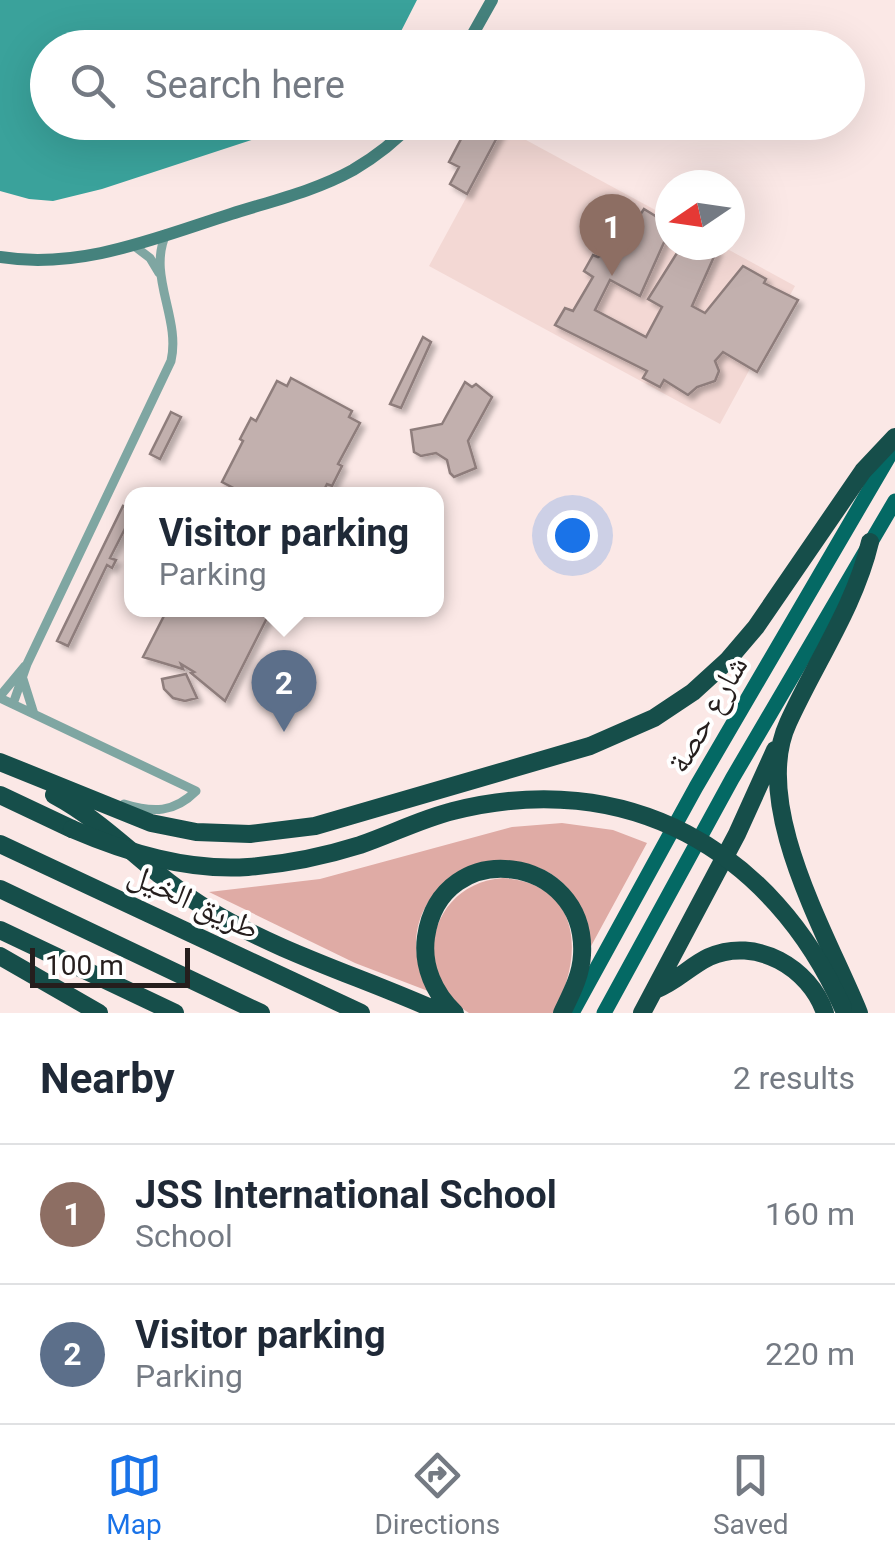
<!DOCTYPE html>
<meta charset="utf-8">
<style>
:root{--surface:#fff;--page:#f2f2f3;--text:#1f2937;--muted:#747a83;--line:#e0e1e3;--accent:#1a73e8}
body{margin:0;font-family:Roboto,"Noto Naskh Arabic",sans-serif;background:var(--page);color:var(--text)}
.compass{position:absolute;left:655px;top:170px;width:90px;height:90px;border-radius:50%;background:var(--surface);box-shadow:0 10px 40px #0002;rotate:257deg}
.scale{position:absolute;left:30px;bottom:25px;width:160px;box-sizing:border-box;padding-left:10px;border:5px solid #251e1d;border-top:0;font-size:28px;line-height:35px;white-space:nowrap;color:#251e1d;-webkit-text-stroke:8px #fff;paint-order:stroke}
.you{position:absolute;left:572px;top:535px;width:35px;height:35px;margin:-25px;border:8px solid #fff;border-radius:50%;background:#1a73e8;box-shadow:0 0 0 15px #1a73e833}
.badge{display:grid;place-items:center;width:65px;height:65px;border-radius:50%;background:var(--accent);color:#fff;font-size:32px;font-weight:700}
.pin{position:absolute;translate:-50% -82px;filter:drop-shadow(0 2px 5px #0008)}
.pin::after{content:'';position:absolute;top:52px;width:35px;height:30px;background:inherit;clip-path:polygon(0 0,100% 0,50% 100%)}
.popup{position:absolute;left:124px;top:487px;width:320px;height:130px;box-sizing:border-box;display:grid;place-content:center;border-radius:20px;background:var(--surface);filter:drop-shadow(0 2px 8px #0005);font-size:32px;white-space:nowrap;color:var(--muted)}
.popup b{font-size:38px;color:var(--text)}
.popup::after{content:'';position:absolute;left:50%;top:100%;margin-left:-20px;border:20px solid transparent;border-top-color:var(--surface)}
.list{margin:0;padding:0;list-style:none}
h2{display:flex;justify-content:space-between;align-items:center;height:130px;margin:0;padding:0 40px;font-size:42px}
h2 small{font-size:32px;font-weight:400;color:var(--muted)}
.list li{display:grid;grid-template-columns:65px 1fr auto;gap:30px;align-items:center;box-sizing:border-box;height:140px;padding:0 40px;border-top:2px solid var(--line)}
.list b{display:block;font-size:38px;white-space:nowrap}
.list p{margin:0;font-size:32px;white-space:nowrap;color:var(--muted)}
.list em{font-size:32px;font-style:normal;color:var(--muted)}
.icon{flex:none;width:55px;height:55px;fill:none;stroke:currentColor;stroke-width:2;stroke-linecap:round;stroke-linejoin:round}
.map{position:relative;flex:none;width:895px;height:1013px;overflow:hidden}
.search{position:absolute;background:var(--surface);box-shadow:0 10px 40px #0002;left:30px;right:30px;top:30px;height:110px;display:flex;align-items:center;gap:25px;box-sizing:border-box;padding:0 35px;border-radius:55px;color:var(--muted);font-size:38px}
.sheet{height:410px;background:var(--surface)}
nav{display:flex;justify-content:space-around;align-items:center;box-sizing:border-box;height:140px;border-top:2px solid var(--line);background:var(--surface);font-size:28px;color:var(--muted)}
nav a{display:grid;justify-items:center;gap:5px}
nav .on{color:var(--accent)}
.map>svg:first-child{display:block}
.built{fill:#f3d8d4}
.green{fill:#dfaba5}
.water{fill:#3aa29b}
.building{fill:#c2b0ae;stroke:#8e7d7b;stroke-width:2.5;filter:url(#shadow)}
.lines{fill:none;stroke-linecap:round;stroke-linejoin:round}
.street{stroke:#7fa6a2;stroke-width:9}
.secondary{stroke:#45827d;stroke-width:12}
.primary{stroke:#046964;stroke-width:15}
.highway{stroke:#164e4a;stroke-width:18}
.highway-bridge{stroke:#164e4a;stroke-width:18}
.labels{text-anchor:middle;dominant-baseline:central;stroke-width:8;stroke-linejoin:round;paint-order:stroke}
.street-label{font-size:32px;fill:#251e1d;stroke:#fff}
</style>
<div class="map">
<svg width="895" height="1013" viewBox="0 0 895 1013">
<defs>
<filter id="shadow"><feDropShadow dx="4.5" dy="4.5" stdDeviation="2.5" flood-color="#0004"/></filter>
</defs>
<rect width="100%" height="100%" fill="#fbe8e6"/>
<path class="built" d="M504,128l166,90v27h50l75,41 -75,138 -291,-158z"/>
<path class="green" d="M562,823l51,7 34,13 -57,105c-9,-146 -226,-90 -162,43l-73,-28 -146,-71 111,-13 192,-52z
M503,878c80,6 81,80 50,135h-84c-62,-39 -39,-130 34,-135z"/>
<path class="water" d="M0,0h417l-24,47 -345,1v74l255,1 -201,66 -49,12 -24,-2 -29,-8z"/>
<path class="building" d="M470,122h17l14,8 -34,64 -17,-10 9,-17 -10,-5z
M644,209l26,16v4l-30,67 -30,-16 -15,30 51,27 16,-30 -14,-8 34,-54h26l9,5 -25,56 13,7 38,-47 23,13 -2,4 34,17 -41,72 -34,-20 -8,9 4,10 -4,10 -18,6 -9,8 -24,-15 -4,7 -17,-9 4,-7 -92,-46 10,-17 8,3 20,-34 -9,-6 9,-16 5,2 10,-6 6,3z
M423,337l8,5 -30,66 -11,-4z
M291,378l61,33 -3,6 11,6 -22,41 4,2 -10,20 -5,-2 -5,10h-77l-23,-12 21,-41 -3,-2 11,-21 5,3 21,-40 10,5z
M465,382l7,5 4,-3 16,13 -24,44 8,27 -22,9 -4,-4 -3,-13 -11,-7 -15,3 -7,-4 -3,-22 31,-6z
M171,412l10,5 -21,42 -10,-5z
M123,506l9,4v5l-22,43 6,2 -4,8 -5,-3 -39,81 -11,-5z
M167,610h104l-46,91 -34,-28 3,-1 -13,-8 2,5 -40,-12z
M186,674l11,24 -12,3 -12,-3 -9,-9 -2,-10z"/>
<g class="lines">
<path class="street" d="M133,245l17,13 9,15
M23,679l11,35
M0,696l25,-30
M0,698l196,93c-22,22 -43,22 -72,13
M13,704l14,-40 144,-303c10,-43 -24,-85 -5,-127"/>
<path class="secondary" d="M465,48l27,-48
M0,257c80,13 156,-19 231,-43 41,-13 84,-23 122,-44 22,-13 43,-29 60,-48"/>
<path class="primary" d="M572,1013l124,-226 199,-341
M604,1013l128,-234 163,-278"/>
<path class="highway" d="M0,762l151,61 45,9 54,2 65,-8 275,-80 64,-28 39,-26 34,-31 29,-34 107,-156 32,-34
M0,795l72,34
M54,795c58,31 99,82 155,115 73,44 156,68 233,103
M0,844l361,169
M0,889l261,124
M0,930l175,83
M0,956l99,57
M655,990c21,-8 35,-24 54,-33 47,-21 101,11 116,56
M455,1013c-21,-20 -33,-47 -29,-76 15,-103 162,-83 156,18 -1,21 -11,39 -20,58
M642,1013l95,-179 38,-84
M859,1013c-31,-77 -109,-208 -71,-290 27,-60 67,-117 82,-181"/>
<path class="highway-bridge" d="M72,829c56,24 115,42 176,38 38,-3 77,-11 112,-22 32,-11 61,-26 93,-34 173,-44 319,38 390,197"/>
</g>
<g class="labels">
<g class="street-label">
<text transform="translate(707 714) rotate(-60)">شارع حصة</text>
<text transform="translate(194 901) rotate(25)">طريق الخيل</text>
</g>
</g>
</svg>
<svg class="compass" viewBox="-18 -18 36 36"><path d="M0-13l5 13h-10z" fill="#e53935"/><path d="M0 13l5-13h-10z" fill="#747a83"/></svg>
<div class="scale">100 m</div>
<div class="you"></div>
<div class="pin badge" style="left:612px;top:276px;background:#8d6e63">1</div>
<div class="pin badge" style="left:284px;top:732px;background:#5c6f8a">2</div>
<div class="popup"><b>Visitor parking</b>Parking</div>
<div class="search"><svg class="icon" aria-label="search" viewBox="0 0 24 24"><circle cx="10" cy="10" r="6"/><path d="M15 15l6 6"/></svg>Search here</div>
</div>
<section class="sheet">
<h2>Nearby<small>2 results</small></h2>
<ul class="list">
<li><span class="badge" style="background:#8d6e63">1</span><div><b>JSS International School</b><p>School</p></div><em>160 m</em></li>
<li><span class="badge" style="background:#5c6f8a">2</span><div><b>Visitor parking</b><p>Parking</p></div><em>220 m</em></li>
</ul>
</section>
<nav>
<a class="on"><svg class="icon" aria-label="map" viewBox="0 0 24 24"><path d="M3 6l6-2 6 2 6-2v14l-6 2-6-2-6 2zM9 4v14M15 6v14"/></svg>Map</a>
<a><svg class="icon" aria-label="directions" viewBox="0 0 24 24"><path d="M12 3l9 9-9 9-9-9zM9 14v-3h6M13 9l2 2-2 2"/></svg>Directions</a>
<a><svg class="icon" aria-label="saved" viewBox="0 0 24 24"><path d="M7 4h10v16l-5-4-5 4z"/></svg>Saved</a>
</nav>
